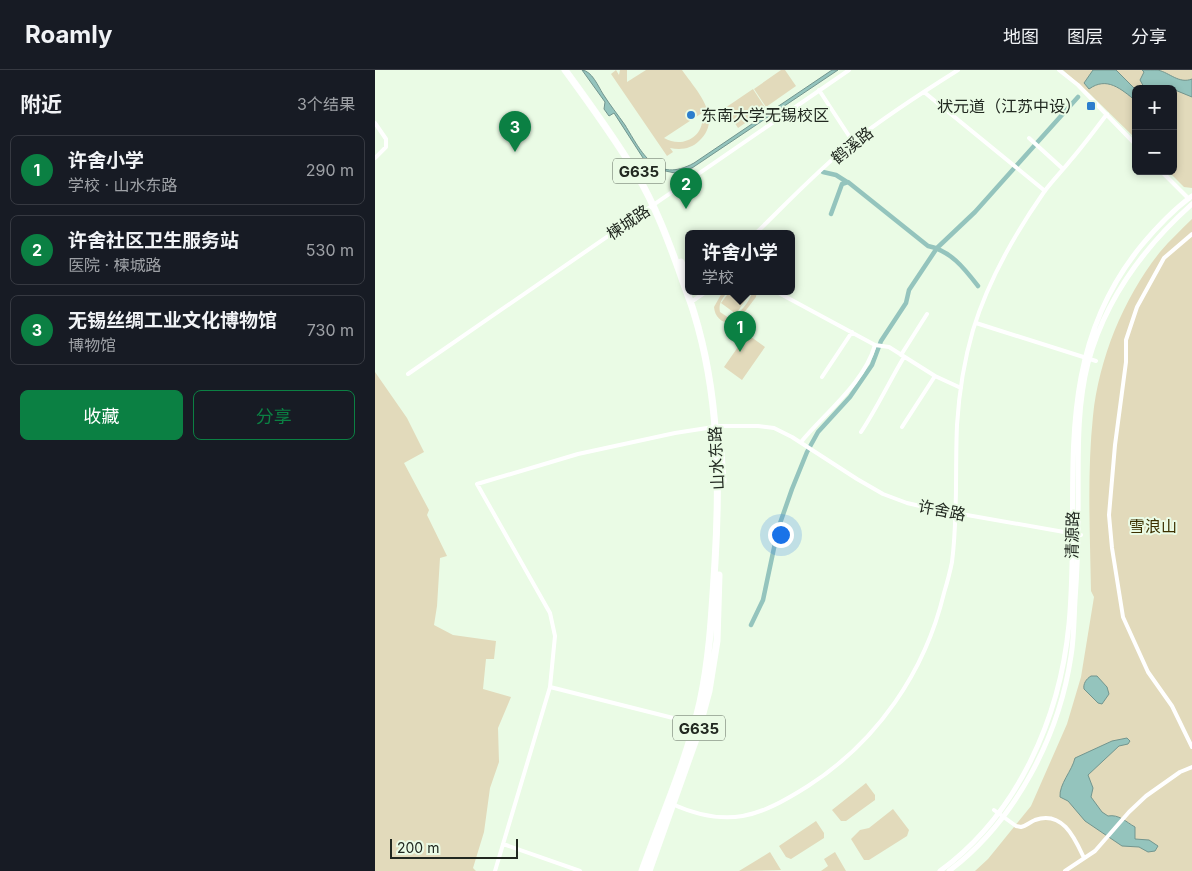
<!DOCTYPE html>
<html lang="zh">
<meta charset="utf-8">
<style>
:root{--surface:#171b24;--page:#20242c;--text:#f1f3f6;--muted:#9ea1a6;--line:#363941;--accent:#0b8043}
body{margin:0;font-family:Inter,"Noto Sans SC",sans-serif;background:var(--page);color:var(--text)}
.controls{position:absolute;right:15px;top:15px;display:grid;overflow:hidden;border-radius:8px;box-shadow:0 2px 8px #0003}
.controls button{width:45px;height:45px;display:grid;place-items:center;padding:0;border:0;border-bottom:1px solid var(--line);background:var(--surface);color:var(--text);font:25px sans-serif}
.scale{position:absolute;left:15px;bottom:12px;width:128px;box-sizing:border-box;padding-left:5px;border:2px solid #212820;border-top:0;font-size:14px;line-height:18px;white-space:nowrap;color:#212820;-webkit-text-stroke:4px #eafbe5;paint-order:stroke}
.you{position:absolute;left:405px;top:464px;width:18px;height:18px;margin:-12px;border:4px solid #fff;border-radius:50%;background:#1a73e8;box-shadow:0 0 0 8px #1a73e833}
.badge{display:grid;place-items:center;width:32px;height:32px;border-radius:50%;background:var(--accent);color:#fff;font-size:16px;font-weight:700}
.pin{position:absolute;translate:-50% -41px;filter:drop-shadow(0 1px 2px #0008)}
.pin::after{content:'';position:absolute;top:26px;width:18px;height:15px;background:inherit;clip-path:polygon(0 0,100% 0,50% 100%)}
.popup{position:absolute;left:310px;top:160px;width:110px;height:65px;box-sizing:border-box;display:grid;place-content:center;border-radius:8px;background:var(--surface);filter:drop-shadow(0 1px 4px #0005);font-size:16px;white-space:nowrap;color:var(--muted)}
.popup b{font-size:19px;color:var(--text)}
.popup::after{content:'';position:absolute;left:50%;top:100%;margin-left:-10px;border:10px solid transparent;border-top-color:var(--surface)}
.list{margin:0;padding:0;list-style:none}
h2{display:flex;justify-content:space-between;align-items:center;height:65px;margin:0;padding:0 20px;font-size:21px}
h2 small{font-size:16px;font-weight:400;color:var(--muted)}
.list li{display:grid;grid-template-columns:32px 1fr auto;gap:15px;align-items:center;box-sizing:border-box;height:70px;margin:0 10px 10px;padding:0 10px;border:1px solid var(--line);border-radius:8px}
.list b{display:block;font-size:19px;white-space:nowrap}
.list p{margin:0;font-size:16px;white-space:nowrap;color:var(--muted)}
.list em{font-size:16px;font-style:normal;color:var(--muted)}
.actions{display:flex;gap:10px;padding:15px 20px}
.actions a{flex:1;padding:11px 0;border:1px solid var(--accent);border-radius:8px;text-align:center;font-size:18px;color:var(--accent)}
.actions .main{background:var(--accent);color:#fff}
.map{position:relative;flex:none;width:817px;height:801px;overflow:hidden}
header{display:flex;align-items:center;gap:30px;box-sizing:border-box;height:70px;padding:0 25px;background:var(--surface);border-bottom:1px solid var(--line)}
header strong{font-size:24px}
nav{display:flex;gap:28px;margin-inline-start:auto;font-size:18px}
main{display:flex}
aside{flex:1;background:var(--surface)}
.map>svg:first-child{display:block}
.green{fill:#e2dabb;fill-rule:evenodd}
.water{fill:#94c4bd;stroke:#72958e}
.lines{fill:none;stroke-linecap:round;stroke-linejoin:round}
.canal{stroke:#94c4bd;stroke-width:4.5}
.street{stroke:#fff;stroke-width:4}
.secondary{stroke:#fff;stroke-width:5}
.highway{stroke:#fff;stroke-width:7}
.poi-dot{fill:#2c7ecd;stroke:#eafbe5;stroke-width:2}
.labels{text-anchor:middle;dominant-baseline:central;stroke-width:4;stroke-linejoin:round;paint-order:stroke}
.shield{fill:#eafbe5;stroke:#5d675b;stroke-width:1}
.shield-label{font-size:15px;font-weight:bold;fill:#212820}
.poi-label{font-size:16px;fill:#212820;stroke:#eafbe5;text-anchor:end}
.street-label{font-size:16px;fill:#212820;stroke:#eafbe5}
.park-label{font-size:16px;fill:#3c3000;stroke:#eafbe5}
</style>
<header>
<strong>Roamly</strong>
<nav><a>地图</a><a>图层</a><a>分享</a></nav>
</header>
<main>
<aside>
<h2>附近<small>3个结果</small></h2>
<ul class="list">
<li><span class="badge">1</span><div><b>许舍小学</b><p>学校 · 山水东路</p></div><em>290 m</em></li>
<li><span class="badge">2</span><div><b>许舍社区卫生服务站</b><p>医院 · 楝城路</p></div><em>530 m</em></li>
<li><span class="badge">3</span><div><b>无锡丝绸工业文化博物馆</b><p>博物馆</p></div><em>730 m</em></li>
</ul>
<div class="actions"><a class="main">收藏</a><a>分享</a></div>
</aside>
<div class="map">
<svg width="817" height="801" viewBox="0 0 817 801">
<rect width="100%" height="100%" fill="#eafbe5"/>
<path class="green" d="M241,0l3,5 1,-5h7v12l19,-12h36c14,20 42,48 17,71 -8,8 -18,9 -29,7l3,4 -6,4 -56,-82zM327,43c4,23 -19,36 -38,25z
M406,0h4l11,16 -30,21 -12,-18z
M688,0h129v118l-8,-1 -16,-16h5v-82h-37v50l-47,-46z
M378,19l13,20 -28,19 -13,-20z
M817,149v652h-217l13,-12 43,-53 36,-82 14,-47 13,-80 -3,-6c-1,-58 -4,-118 2,-175 6,-58 31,-119 67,-164 10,-12 21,-22 32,-33z
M348,221h5c-5,7 -10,12 -8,21l9,6c9,-2 22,-17 23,-27h5l-1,6 -19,25c-13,3 -22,-3 -23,-15z
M355,221h12l7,4 -13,19 -15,-11z
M372,264l18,13 -23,33 -18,-13z
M0,302l32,46 17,34 -20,11 25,47 -2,5 20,41 -7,2 -3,48 -3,19 19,10 43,6 -2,18h-8l-3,30 28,8 -13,31 1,34 -9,26 -6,44 -11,36 3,3h-101z
M491,713l9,12v5l-29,21h-5l-9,-11z
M518,739l16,21 -2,6 -38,24h-5l-13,-21 9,-9 9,-2z
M441,751l8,12v5l-33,21 -5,-2 -7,-11z
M395,782l11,18 -42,1z
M460,782l11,19h-25l7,-5 -4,-7z"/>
<path class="water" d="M207,0c10,1 16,16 21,24 7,11 15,21 22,31 17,28 31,59 69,38l138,-93h6l-146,98 -17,5 -19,-4 -11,-8 -31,-48 -5,3 -5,-7 1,-7z
M718,0h23l20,20v11c-15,-12 -29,-25 -47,-12l-5,-6z
M767,0c5,0 12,0 16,0 12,3 21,14 34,9v18l-22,-9 -9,-2 -3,3h-13l-5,-9 4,-8z
M716,606h6l10,11 2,7 -7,10 -4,-1 -14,-14c-1,-5 2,-10 7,-13z
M752,668l3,3 -2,3 -9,2 -31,29 5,13 -2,9 11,15 6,4c11,-2 18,6 27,11v12l14,1 9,6 -3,5 -7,1 -9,-5 -17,-1 -37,-25 -17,-20 -8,-4c-1,-13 12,-26 15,-39l37,-17z"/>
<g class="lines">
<path class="canal" d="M448,102l13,3 11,7
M456,144l11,-30 6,-2 80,64c23,5 36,22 50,40
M376,555l12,-25 15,-71 14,-40 15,-37 11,-20 32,-35 22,-32 9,-24 25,-38 3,-13 28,-42 38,-36 103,-115"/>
<path class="street" d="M684,0l19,15 58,60
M444,20l34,52
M549,22l121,99
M0,53l11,16v8l-11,11
M654,68l34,31
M786,101l28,28
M381,163c32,-31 63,-64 98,-92 33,-26 69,-49 104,-71
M817,164l-28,24 -27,49 -11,33v22l-11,83 -6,70 3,33 11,69 25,55 24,34 20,41
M400,221l100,54 14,2 46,29 26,12
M315,230h4l13,-9
M601,253l120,38
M526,285l26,-41
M33,304l441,-304
M447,307l30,-45
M527,357l33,-51
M486,362c16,-24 28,-50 43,-75
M426,372c25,-30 63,-59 74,-97
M175,617l143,36
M297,734c56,25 87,13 136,-18 69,-44 117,-114 136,-193 3,-10 6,-21 8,-31 6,-46 3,-92 5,-137 2,-32 7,-64 16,-95 15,-49 41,-95 71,-138 8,-11 18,-21 26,-31 13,-15 25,-31 37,-47
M619,740l22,16 5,1c5,-1 9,-5 14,-7 28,-10 40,19 49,38
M128,774l77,27
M120,801l55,-184 5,-51 -5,-23 -73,-129 101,-30 97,-21 45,-7h38l16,2 18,9 65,42 26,15 24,9 26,6 148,26
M690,801l30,-20 34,-39 17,-16 34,-24 12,-5"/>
<path class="secondary" d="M565,801c78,-57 120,-153 129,-247 13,-135 -22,-262 72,-378 15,-18 32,-36 51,-50
M574,801c66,-50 110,-134 122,-215 3,-18 3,-38 4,-56 2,-27 3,-53 3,-79 1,-53 -3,-107 10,-158 17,-63 56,-116 104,-159"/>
<path class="highway" d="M190,0c25,34 50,69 72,105 18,30 31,65 43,98 4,13 10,26 14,40 25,81 26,166 21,249 -3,47 -5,94 -15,140 -13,58 -38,113 -58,169
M306,192l8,21
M346,382l2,29
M274,801l47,-132 13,-48 8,-50 2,-66"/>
</g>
<g class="poi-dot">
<rect x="711" y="31" width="10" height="10" rx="2.5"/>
<circle cx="316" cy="45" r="5"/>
</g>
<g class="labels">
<g class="shield">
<rect x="238" y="88.5" width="52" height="25" rx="4"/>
<rect x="298" y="645.5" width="52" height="25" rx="4"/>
</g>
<g class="shield-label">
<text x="264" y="101">G635</text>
<text x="324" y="658">G635</text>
</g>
<g class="poi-label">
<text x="706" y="36">状元道（江苏中设）</text>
<text x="326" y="45" text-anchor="start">东南大学无锡校区</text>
</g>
<g class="street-label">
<text transform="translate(477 75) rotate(-39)">鹤溪路</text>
<text transform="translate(253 152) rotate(-34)">楝城路</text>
<text transform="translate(341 388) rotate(-93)">山水东路</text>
<text transform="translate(567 440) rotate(11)">许舍路</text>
<text transform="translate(697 465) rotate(-89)">清源路</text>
</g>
<g class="park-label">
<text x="778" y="456">雪浪山</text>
</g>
</g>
</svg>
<div class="controls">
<button>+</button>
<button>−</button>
</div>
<div class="scale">200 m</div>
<div class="you"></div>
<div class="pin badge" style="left:365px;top:282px">1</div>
<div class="popup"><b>许舍小学</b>学校</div>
<div class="pin badge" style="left:311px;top:139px">2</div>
<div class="pin badge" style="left:140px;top:82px">3</div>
</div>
</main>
